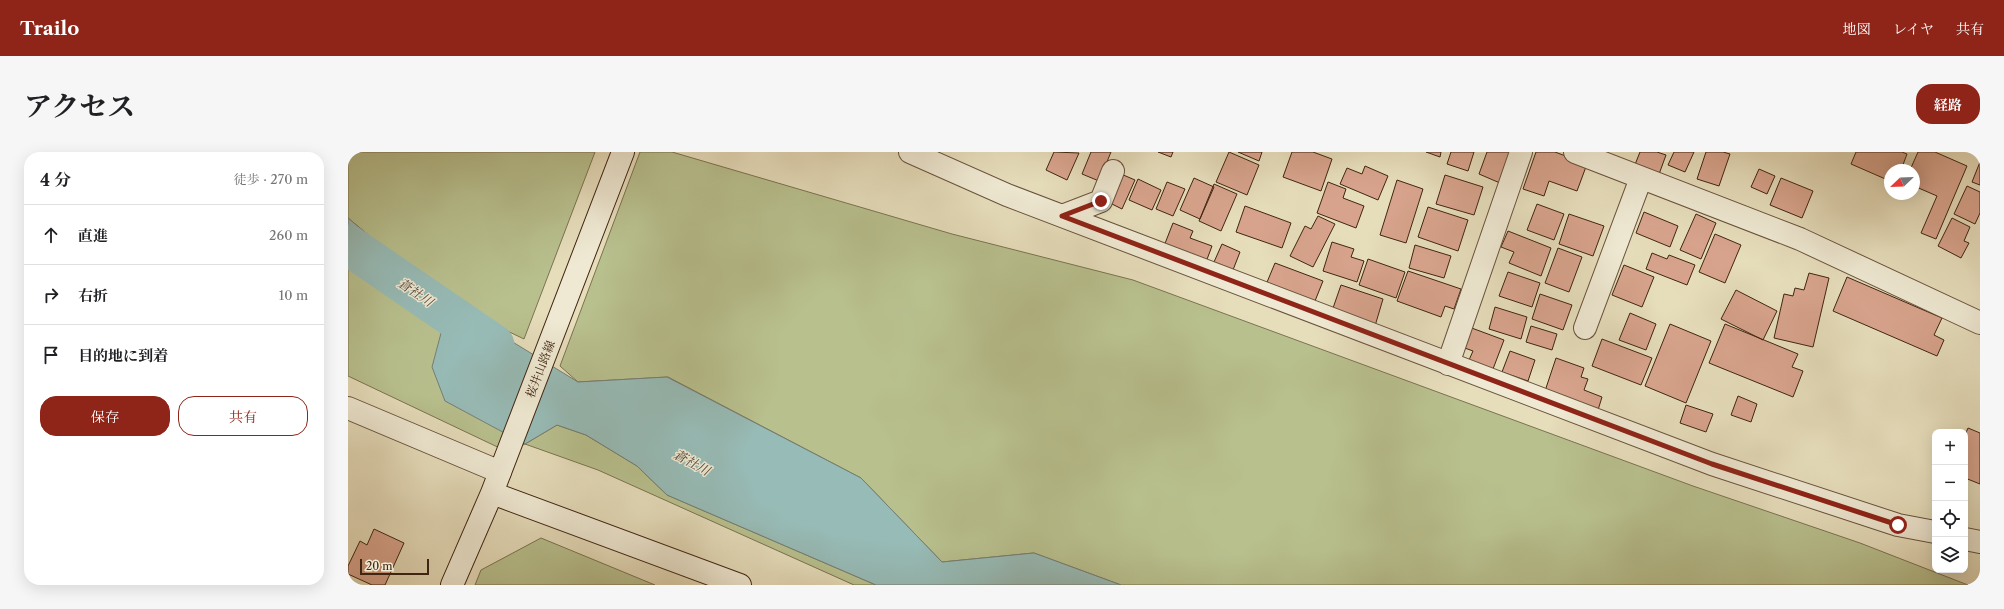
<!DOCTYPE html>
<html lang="ja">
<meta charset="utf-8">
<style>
:root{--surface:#fff;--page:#f6f6f6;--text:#202124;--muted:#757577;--line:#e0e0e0;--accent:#8f2418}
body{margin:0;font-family:"Libre Caslon Text","Noto Serif JP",serif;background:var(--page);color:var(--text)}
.controls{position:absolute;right:12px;bottom:12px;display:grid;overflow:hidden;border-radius:8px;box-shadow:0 4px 16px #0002}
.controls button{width:36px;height:36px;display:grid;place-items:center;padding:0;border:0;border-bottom:1px solid var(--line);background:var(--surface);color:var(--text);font:20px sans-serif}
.compass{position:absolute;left:1536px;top:12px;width:36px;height:36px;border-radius:50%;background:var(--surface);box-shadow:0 4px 16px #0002;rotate:247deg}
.scale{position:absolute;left:12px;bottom:10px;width:69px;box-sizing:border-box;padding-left:4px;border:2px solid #402511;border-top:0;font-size:11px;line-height:14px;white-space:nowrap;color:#402511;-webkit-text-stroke:3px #efe9d3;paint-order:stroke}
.stop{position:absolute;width:12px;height:12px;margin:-9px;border:3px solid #8f2418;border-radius:50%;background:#fff}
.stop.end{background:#8f2418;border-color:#fff;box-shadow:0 1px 4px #0008}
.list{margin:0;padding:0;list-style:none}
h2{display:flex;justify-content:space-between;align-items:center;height:52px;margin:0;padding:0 16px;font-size:17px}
h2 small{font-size:13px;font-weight:400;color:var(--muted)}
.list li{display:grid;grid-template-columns:26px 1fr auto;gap:12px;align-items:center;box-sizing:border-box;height:60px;padding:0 16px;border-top:1px solid var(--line)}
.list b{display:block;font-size:15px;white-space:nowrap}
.list em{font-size:13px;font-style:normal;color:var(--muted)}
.actions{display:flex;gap:8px;padding:12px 16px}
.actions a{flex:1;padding:9px 0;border:1px solid var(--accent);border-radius:16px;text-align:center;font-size:14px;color:var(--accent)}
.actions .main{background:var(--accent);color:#fff}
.icon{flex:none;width:22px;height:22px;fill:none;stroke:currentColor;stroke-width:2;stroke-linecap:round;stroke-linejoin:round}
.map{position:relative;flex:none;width:1632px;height:433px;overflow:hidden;border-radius:16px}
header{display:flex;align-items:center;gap:24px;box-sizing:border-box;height:56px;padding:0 20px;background:var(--accent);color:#fff}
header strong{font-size:19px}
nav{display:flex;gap:22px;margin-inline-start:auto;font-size:14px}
.intro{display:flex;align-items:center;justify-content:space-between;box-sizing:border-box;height:96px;padding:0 24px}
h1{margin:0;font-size:28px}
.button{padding:10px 18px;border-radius:16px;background:var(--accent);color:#fff;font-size:14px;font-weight:700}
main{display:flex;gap:24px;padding:0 24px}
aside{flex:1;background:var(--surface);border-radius:16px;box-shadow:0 4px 16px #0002}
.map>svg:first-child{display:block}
.green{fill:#b8c08e;stroke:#7c7250}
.water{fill:#97bbb6;stroke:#747f74}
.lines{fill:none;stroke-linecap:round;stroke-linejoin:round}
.river{stroke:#97bbb6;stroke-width:41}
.building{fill:#d7a38c;stroke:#402511}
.street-casing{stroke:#6a533c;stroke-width:24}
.secondary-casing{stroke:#402511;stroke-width:24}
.street{stroke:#efe9d3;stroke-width:22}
.secondary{stroke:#efe9d3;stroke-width:22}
.route{stroke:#8f2418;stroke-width:5}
.labels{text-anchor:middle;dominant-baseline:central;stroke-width:3;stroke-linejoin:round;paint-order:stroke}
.street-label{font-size:12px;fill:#402511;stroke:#efe9d3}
.water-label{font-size:13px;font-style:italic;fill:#564a3a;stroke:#efe9d3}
</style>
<header>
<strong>Trailo</strong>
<nav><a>地図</a><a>レイヤ</a><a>共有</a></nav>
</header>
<div class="intro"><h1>アクセス</h1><a class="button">経路</a></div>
<main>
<aside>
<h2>4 分<small>徒歩 · 270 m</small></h2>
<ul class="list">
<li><svg class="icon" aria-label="ahead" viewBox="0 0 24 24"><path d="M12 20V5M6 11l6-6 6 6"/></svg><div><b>直進</b></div><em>260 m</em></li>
<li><svg class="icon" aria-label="right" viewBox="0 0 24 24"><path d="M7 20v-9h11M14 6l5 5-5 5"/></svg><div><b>右折</b></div><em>10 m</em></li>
<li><svg class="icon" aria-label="arrive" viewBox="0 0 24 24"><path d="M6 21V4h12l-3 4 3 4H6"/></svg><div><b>目的地に到着</b></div></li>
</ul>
<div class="actions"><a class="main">保存</a><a>共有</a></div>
</aside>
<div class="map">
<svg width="1632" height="433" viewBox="0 0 1632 433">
<rect width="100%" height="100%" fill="#e6ddbb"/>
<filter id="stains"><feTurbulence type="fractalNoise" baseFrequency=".005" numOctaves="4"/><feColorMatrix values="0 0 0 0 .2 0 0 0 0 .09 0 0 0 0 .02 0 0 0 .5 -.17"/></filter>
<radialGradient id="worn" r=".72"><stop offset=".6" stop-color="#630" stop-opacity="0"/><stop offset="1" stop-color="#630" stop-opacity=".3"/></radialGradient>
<path class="green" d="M0,0h247l-71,187 -75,-36 76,141 32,-19 29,10 51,31 30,29 209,90h-22l-256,-115 -73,-26 -17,8 -160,-76v-114l43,28 58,12 -101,-84z
M292,0h32l280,82 181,46 560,206 167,57 108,42h-847l-87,-32 -92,9 -81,-84 -193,-101 -90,5 -18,-16z
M193,386l114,47h-180l6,-15z"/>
<path class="water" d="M0,66l101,85 129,79 89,-5 194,101 81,84 92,-9 87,32h-245l-209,-90 -30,-29 -51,-31 -29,-10 -32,19 -80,-43 -13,-34 17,-64 -58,-13 -43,-28z"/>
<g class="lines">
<path class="river" d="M0,93l146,100"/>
</g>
<path class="building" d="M706,0l25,1 -12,27 -21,-10z
M743,0h20l-12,29 -17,-7z
M810,0h15l-2,5z
M881,0l30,13 -12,30 -31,-13z
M890,0h24l-3,9z
M944,0h21l19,7 -11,32 -38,-14z
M1078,0h15l-1,5z
M1103,0h23l-6,19 -21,-7z
M1139,0h25l-12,31 -21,-9z
M1188,0h19l32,12 -10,27 -28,-10 -5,15 -21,-7z
M1292,0h17l9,3 -8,22 -24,-10z
M1326,0h20l-9,20 -17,-7z
M1358,0h17l7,2 -11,32 -22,-7z
M1508,0h46l5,2 -6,16h-11v11l-39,-17z
M1570,0h17l32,14 -31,73 -15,-6 16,-37 -23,-10v-16h-4z
M1632,10v23l-8,-3z
M1017,14l23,10 -10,24 -38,-16 7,-16 15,6z
M1411,17l16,7 -8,18 -16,-7z
M773,22l14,6 -13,29 -14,-7z
M1097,23l38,12 -9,28 -38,-11z
M846,26l20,9 -14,32 -20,-9z
M1433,26l32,13 -11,27 -32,-13z
M790,27l23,11 -9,20 -23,-10z
M1049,28l26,9 -17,54 -26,-8z
M819,30l18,7 -12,27 -17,-7z
M980,30l18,7 -3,9 21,8 -8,22 -39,-15z
M866,32l23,10 -16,37 -22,-10z
M1619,34l13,6v21l-5,11 -21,-10z
M1189,52l27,10 -10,26 -27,-10z
M897,54l46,17 -9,25 -46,-16z
M1080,55l40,13 -10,31 -40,-14z
M1296,60l34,14 -8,21 -34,-14z
M1221,62l35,12 -11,30 -34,-12z
M1348,62l20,9 -15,36 -21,-9z
M970,64l17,8 -22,43 -23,-11 15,-30 6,3z
M1604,66l18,9 -6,14 5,2 -8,15 -23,-12z
M825,71l20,8 -3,7 22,8 -6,16 -42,-16z
M1160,79l43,17 -10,28 -32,-13 5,-11 -13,-5z
M1367,82l26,11 -16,38 -26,-11z
M984,90l22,7 -3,8 13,4 -7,21 -34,-11z
M874,92l18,8 -7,18 -19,-8z
M1067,93l36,11 -7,22 -35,-10z
M1210,96l24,9 -13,35 -24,-9z
M1304,101l15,6 2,-4 26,10 -8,20 -41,-16z
M1020,107l37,13 -9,26 -37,-13z
M927,111l48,18 -10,25 -48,-19z
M1276,113l30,12 -12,30 -30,-12z
M1060,119l53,18 -7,20 -9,-3 -4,11 -44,-16z
M1160,120l32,11 -8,24 -33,-11z
M1461,121l20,5 -16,69 -39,-9 10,-44 9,2 2,-8 9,2z
M1499,125l95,41 -8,17 10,5 -7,16 -104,-45z
M993,133l42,14 -8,27 -43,-15z
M1388,138l41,21 -14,29 -42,-21z
M1192,142l32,11 -9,25 -31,-11z
M1147,155l32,10 -6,22 -32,-10z
M1282,161l26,11 -10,26 -27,-10z
M1322,172l41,17 -25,62 -41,-17z
M1377,172l73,30 -6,13 11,4 -10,26 -84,-34z
M1183,174l26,8 -5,16 -26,-8z
M1121,175l35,13 -11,29 -24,-9 4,-9 -11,-4z
M1254,187l50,19 -11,27 -49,-19z
M1162,199l25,9 -7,21 -26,-9z
M1208,206l28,10 -3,9 7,2 -4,11 18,7 -4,13 -53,-19z
M1390,244l19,8 -6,18 -20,-7z
M1338,253l27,9 -7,18 -26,-9z
M1620,276l12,5v51l-15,-6v-43z
M26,377l30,14 -19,42h-13l-24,-11v-8l12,-25 7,4z"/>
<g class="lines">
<defs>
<path id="street" d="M562,0l97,43 705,269 186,61 37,7
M1227,0l225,87 180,84
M714,64l39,-15 12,-30
M1237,176l56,-150
M1100,212l73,-212
M0,256l152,64
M1617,387l15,3"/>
<path id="secondary" d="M144,341l248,92
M104,433l40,-92 131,-341"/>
</defs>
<use href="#street" class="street-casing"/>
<use href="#secondary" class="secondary-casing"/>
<use href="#street" class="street"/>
<use href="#secondary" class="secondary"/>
</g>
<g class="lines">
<path class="route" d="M753,49l-39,15 650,248 186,61"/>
</g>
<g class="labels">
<g class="street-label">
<text transform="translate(192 217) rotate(-69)">桜井山路線</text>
</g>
<g class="water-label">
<text transform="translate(68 140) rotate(34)">蒼社川</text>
<text transform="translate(344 310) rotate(29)">蒼社川</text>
</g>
</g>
<rect width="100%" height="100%" filter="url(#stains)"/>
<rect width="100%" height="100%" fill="url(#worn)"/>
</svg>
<div class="controls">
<button>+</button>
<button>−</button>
<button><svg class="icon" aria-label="locate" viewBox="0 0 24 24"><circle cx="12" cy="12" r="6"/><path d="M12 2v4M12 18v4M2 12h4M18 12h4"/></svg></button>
<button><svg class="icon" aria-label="layers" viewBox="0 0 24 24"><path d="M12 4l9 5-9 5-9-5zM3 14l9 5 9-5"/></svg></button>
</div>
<svg class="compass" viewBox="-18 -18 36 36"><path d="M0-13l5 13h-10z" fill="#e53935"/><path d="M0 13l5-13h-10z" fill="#757577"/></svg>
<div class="scale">20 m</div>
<div class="stop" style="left:1550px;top:373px"></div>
<div class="stop end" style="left:753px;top:49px"></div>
</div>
</main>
